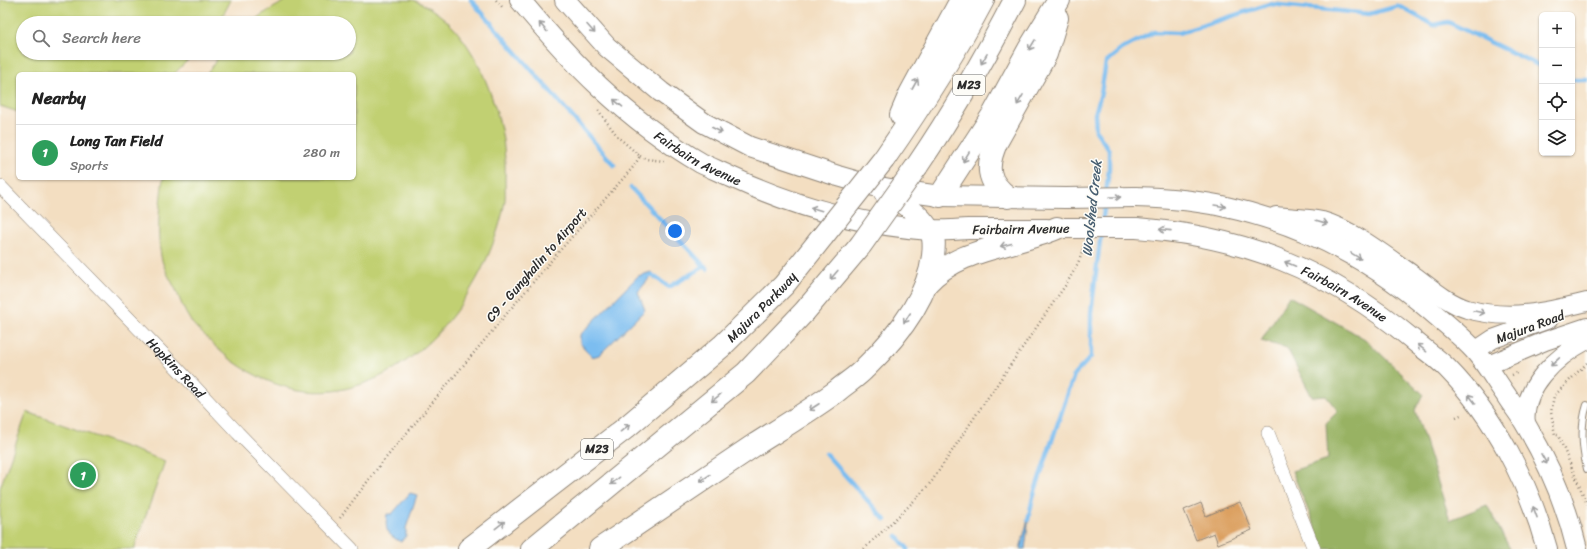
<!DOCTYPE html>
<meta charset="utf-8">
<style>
:root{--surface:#fff;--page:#f6f6f6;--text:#222;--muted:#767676;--line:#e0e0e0;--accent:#1f6fb2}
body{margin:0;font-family:Sriracha,sans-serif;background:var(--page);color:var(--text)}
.controls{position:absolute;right:12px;top:12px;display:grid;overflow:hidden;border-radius:6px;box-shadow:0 1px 3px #0004}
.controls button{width:36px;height:36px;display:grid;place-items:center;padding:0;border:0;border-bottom:1px solid var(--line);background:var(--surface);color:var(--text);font:20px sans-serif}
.you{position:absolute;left:675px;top:231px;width:14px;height:14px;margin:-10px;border:3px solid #fff;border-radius:50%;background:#1a73e8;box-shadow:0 0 0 6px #1a73e833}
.badge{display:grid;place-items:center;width:26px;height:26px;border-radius:50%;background:var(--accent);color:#fff;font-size:13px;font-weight:700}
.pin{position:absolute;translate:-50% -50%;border:2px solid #fff;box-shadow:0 1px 4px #0006}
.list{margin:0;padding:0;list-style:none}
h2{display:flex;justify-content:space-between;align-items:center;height:52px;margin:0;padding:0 16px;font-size:17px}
h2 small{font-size:13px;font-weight:400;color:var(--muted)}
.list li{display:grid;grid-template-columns:26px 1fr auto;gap:12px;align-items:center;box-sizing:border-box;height:56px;padding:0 16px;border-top:1px solid var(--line)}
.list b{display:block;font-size:15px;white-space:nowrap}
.list p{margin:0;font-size:13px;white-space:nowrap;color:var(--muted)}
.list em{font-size:13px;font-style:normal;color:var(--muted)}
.icon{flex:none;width:22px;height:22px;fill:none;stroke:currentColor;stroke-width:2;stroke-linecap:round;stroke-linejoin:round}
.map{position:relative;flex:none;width:1587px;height:549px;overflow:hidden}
.search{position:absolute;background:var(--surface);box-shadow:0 1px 3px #0004;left:16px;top:16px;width:340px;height:44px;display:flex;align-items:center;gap:10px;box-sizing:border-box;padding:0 14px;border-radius:22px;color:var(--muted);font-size:15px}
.panel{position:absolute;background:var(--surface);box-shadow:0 1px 3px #0004;left:16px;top:72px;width:340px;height:108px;border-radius:6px}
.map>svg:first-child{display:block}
.green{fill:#c1d072;stroke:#767e4e}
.forest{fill:#98b264;stroke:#626e48}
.water{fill:#7bbdf0;stroke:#53748e}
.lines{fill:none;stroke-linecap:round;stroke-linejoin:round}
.stream{stroke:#7bbdf0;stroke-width:4.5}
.building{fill:#dca061}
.service-casing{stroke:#8f8476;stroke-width:8}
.minor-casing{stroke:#8f8476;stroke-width:14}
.secondary-casing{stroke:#8f8476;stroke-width:20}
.primary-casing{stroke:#8f8476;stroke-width:22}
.motorway-casing{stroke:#8f8476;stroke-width:24}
.path{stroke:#8f8476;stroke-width:2.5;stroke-dasharray:1 3;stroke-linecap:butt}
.service{stroke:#fff;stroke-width:6}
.minor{stroke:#fff;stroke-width:13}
.secondary{stroke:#fff;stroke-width:18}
.primary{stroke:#fff;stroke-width:20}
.motorway{stroke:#fff;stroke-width:22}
.primary-bridge-casing{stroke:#8f8476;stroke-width:22;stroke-linecap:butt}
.motorway-bridge-casing{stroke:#8f8476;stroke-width:24;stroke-linecap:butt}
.primary-bridge{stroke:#fff;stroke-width:20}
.motorway-bridge{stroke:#fff;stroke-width:22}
.oneway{stroke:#a0a0a0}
.labels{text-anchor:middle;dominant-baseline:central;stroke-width:3;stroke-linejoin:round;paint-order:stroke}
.shield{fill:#fdfcf7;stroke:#6a6a68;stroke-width:1}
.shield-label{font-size:12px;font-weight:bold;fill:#2b2b2b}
.street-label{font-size:13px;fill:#2b2b2b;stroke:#fdfcf7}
.water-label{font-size:14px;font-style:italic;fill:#475e70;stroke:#fdfcf7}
</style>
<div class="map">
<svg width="1587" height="549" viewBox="0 0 1587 549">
<rect width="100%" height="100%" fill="#fdfcf7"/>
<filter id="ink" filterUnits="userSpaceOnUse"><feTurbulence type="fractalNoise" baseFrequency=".025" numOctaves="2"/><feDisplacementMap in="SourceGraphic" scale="8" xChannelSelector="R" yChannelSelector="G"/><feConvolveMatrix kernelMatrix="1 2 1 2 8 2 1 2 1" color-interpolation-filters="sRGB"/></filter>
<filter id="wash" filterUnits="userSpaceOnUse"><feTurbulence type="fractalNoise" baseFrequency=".012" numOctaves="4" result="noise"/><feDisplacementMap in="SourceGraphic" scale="16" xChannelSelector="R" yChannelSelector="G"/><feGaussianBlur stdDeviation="0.9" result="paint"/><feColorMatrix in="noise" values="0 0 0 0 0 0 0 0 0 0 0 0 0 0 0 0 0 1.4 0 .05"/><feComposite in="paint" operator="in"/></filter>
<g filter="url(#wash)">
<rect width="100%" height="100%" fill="#f3dec1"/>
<path class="green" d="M0,0h231l-12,23h-196v30h172l-21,21h-156v38l-18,-6z
M287,0h126c44,16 68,62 81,104 9,27 12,48 11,77 0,8 1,17 -1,25 -16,78 -78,166 -160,183 -51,12 -106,-16 -140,-54 -5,-5 -10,-9 -14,-15 -6,-9 -10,-20 -14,-30 -5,-10 -13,-22 -15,-34 -5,-25 -1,-53 2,-78h191v-104h-147l14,-21h128v-30h-98l10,-8z
M27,412l138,49 -31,88h-134v-61z"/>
<path class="forest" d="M1289,296l76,43 58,55 -8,16 35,110 37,-15 23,44h-186l-32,-78 36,-12 -2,-36 12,-12 -12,-15 -14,1 -25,-49 -26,-7z"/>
<path class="water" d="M651,272l1,3 -14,17 7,18 -46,45 -7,2 -12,-14v-8l58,-59z
M410,493l7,2 -11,33v8l-5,6c-15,-8 -16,-12 -14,-28h5z
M1029,516l-4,33h-5z"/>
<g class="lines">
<path class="stream" d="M471,0l143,165
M1572,80h15
M631,188l76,81
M1106,194l3,-25v-19l-13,-19 -1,-17 6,-21 5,-31 16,-13 32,-17 25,1 91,-29 99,10 30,-8 34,19 15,-3 94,45
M1102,223l3,-20
M652,275l17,12 36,-21
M826,454l59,66
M1028,520l5,-23 41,-122 17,-18v-44l10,-80
M897,536l11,13"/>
</g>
<g id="blocks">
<path class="building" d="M1240,502l12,28 -34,14 -4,-11 -18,7 -12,-30 17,-7 5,13z"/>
</g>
</g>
<g filter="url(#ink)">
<use href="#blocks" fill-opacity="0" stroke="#8f8476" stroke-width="1"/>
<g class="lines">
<defs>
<path id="service" d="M1587,405c-7,21 -5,43 0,64"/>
<g id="minor">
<path id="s1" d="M0,186l178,183 60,64 114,116"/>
<path d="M1268,433l46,116"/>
</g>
<path id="secondary" d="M1276,216c15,2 32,2 46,5 32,9 66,37 94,56 16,12 32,26 51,32 42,12 79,3 120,-7
M1475,351l18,-12 56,-20
M1486,366l59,-25 42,-14
M1526,425c-5,-38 31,-69 61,-85"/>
<g id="primary">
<path id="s2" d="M520,0c25,30 51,60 80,87 30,28 65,55 101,76 10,5 20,9 30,14 63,29 130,48 198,53 13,1 26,0 39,-1 27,0 53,0 79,0"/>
<path d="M565,0l42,47 54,45 43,31 46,24 88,29 31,9 21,4 50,7 126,2"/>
<path d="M884,193c18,9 35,19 46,37"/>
<path d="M1135,197c31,1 62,3 91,10 78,17 145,52 205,104 15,13 32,26 45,41 11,13 20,29 30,43 6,10 14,19 20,30 22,37 41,82 51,124"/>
<path id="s3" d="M1136,228c107,8 193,42 276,111 11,10 24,18 35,29 48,49 82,115 100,181"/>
</g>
<g id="motorway">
<path d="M901,115l9,-21 51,-94"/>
<path d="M884,159c36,-52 70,-104 99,-159"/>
<path d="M917,166c36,-53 68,-108 98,-166"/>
<path d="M940,196l54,-83 35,-64 30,-49"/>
<path d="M1008,197c-22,-16 -22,-32 -11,-56l49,-87 11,-36"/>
<path d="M926,284c33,-37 88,-37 131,-56"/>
<path id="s4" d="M469,549l154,-119 99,-84 62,-61 39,-49"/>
<path d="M532,549l214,-176 59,-62 55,-65"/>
<path d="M600,549c52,-35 104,-70 156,-105 27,-17 55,-34 81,-53 9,-8 20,-14 28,-23 30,-29 63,-69 68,-112 1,-9 2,-18 -3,-26"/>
</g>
</defs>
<use href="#service" class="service-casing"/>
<use href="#minor" class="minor-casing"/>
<use href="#secondary" class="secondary-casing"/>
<use href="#primary" class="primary-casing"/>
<use href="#motorway" class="motorway-casing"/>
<path class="path" d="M496,0l8,9
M640,156l6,3 18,2
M1587,363l-33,33 -3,16 4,23h3l29,69
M1512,375l7,-3
M1456,417l7,-3
M340,518l40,-53 175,-209 79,-90 6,-10 -22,-19 -20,-27
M864,549l48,-46 20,-22 48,-72 87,-126c6,-11 15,-24 16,-37"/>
<use href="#service" class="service"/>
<use href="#minor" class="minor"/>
<use href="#secondary" class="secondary"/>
<use href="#primary" class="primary"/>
<use href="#motorway" class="motorway"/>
<defs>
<path id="primary-bridge" d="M1066,198l69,-1
M1064,228h72"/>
<path id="motorway-bridge" d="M823,236l61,-77
M860,246l57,-80"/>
</defs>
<use href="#primary-bridge" class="primary-bridge-casing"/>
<use href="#motorway-bridge" class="motorway-bridge-casing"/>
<use href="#primary-bridge" class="primary-bridge"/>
<use href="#motorway-bridge" class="motorway-bridge"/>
</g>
<defs><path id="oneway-shaft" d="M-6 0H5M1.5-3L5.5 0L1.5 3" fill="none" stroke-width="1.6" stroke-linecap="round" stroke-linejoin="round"/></defs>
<g class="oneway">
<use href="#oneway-shaft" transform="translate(543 27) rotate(-131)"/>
<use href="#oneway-shaft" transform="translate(591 29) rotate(48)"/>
<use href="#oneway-shaft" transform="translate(1032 45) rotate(121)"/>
<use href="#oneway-shaft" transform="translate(984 59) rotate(120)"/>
<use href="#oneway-shaft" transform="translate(915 84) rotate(-61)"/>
<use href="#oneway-shaft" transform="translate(1020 100) rotate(120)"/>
<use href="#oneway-shaft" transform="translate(618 103) rotate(-140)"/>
<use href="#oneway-shaft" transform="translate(717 130) rotate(27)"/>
<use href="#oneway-shaft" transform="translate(966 157) rotate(122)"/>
<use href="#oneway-shaft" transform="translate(1115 197)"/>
<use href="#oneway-shaft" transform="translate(1220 206) rotate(9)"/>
<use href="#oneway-shaft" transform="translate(816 209) rotate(-163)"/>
<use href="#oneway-shaft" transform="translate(1322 222) rotate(16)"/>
<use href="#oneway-shaft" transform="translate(1165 230) rotate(-174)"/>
<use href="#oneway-shaft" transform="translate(1006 245) rotate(166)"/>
<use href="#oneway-shaft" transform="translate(1356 256) rotate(31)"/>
<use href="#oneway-shaft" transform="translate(1290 264) rotate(-157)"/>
<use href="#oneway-shaft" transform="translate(834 275) rotate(130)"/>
<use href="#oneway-shaft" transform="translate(1479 312) rotate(12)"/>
<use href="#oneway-shaft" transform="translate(907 318) rotate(123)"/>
<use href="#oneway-shaft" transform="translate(1422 348) rotate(-141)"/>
<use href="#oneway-shaft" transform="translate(1555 362) rotate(137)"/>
<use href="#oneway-shaft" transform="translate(716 398) rotate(141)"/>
<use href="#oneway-shaft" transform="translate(1472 399) rotate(-127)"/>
<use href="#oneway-shaft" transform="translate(814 407) rotate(147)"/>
<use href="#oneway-shaft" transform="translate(625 428) rotate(-39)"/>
<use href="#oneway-shaft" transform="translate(1544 459) rotate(60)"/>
<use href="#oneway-shaft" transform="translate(705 478) rotate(146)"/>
<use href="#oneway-shaft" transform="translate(615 481) rotate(141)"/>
<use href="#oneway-shaft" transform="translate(1535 512) rotate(-110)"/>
<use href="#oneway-shaft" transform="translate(500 525) rotate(-38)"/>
</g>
</g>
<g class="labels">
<g class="shield">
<rect x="953" y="75" width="32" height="20" rx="3"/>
<rect x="581" y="439" width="32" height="20" rx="3"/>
</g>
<g class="shield-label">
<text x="969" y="85">M23</text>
<text x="597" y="449">M23</text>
</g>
<g class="street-label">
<text stroke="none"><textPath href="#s2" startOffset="240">Fairbairn Avenue</textPath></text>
<text transform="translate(1021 229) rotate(-1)">Fairbairn Avenue</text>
<text transform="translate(536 265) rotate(-49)">C9 - Gunghalin to Airport</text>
<text stroke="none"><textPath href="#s3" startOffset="221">Fairbairn Avenue</textPath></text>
<text stroke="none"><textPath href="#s4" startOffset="380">Majura Parkway</textPath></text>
<text transform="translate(1530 327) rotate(-20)">Majura Road</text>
<text stroke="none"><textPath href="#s1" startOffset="253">Hopkins Road</textPath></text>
</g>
<g class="water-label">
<text transform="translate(1092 208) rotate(-84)">Woolshed Creek</text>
</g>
</g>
</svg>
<div class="controls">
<button>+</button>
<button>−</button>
<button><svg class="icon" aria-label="locate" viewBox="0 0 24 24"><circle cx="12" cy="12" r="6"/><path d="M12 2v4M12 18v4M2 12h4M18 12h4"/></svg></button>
<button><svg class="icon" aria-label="layers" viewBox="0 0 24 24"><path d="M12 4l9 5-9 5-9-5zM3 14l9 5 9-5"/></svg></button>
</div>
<div class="you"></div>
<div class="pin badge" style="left:83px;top:475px;background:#2e9e5b">1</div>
<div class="search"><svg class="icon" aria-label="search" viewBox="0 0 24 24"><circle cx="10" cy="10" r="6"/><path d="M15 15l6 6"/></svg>Search here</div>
<section class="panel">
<h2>Nearby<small></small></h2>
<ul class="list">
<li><span class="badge" style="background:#2e9e5b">1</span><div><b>Long Tan Field</b><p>Sports</p></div><em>280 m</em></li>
</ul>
</section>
</div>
